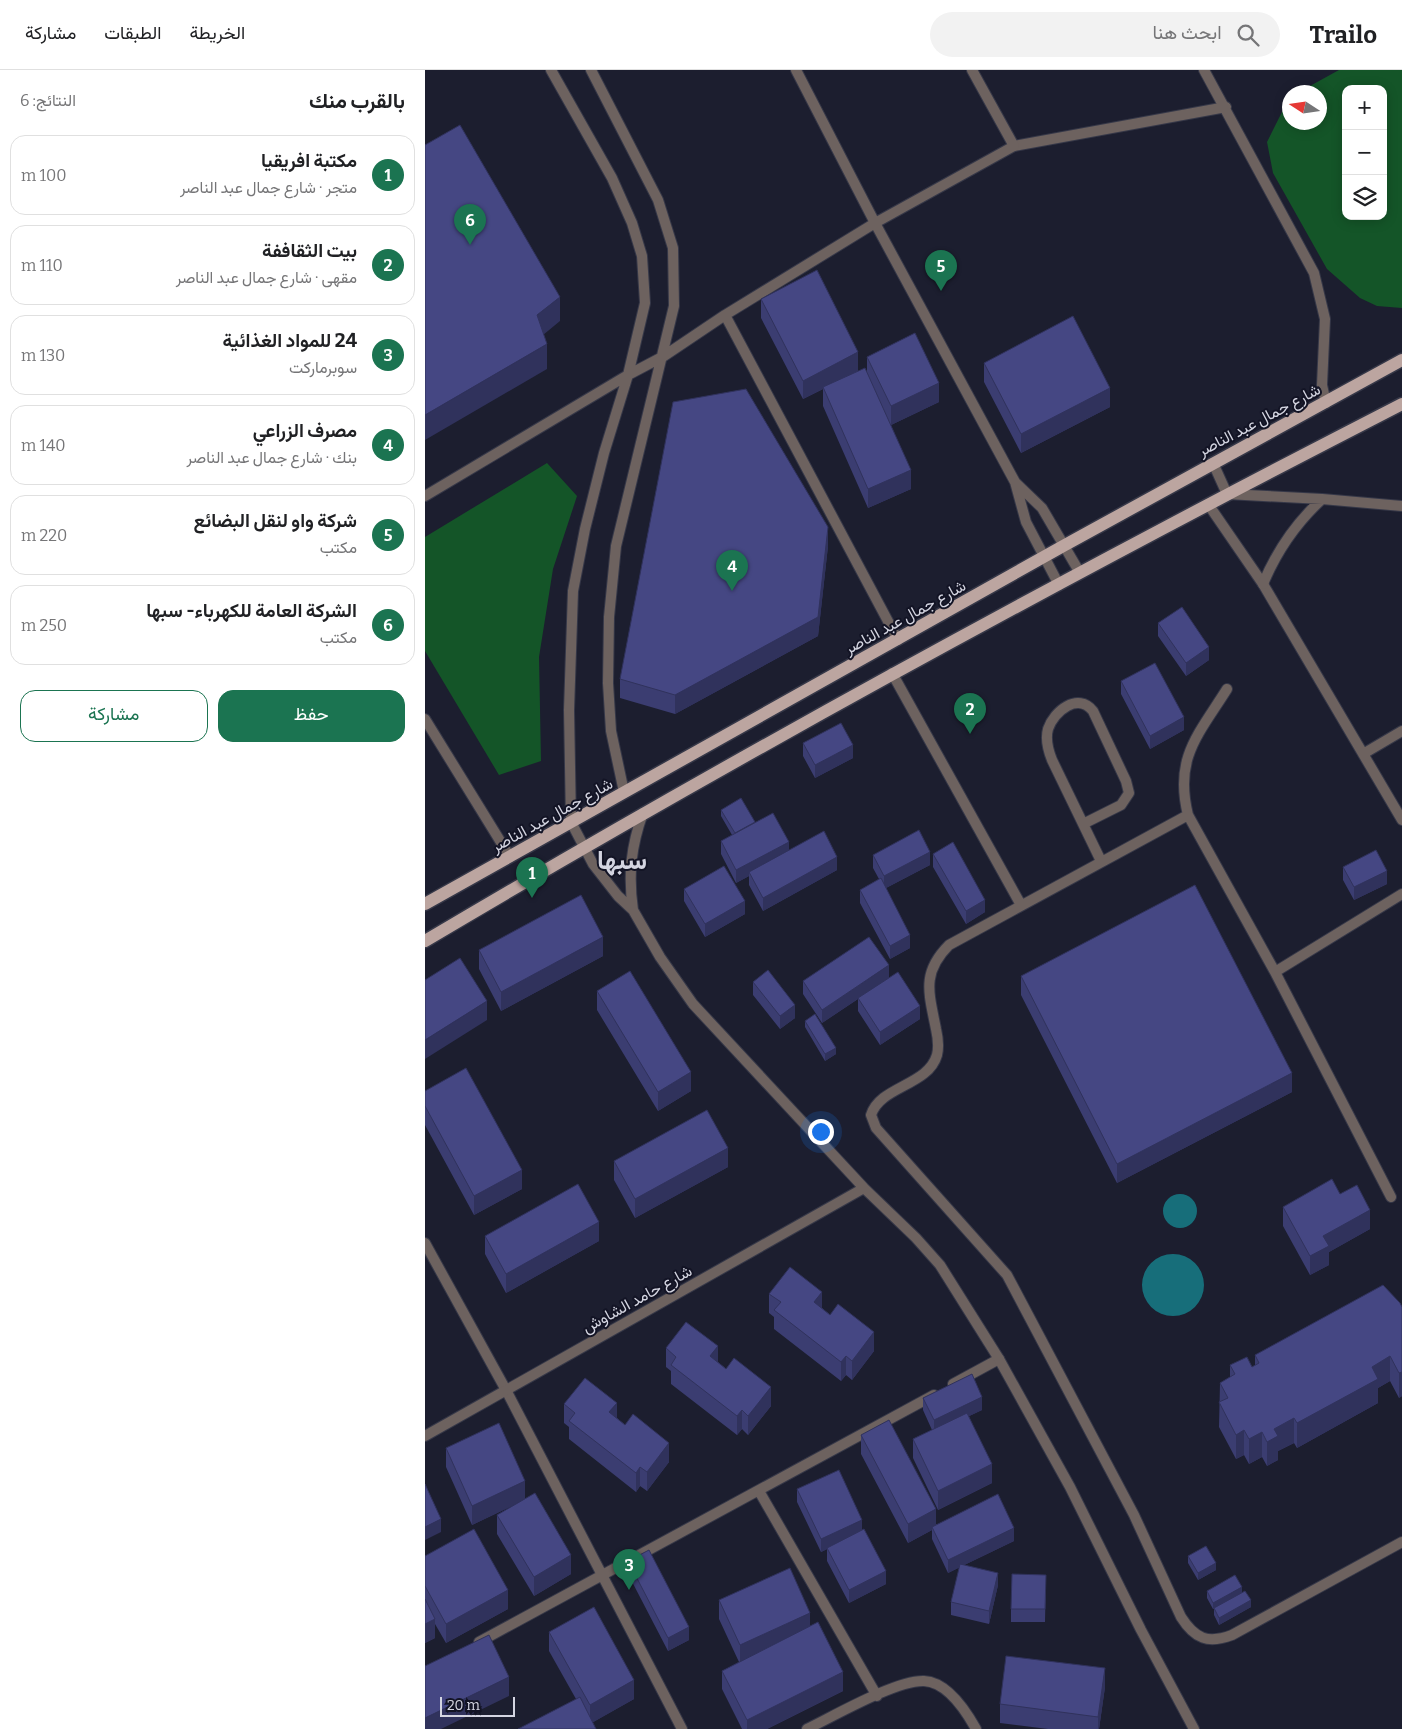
<!DOCTYPE html>
<html lang="ar">
<meta charset="utf-8">
<style>
:root{--surface:#fff;--page:#f2f2f2;--text:#202124;--muted:#757577;--line:#e0e0e0;--accent:#1b7451}
body{margin:0;font-family:Bitter,Vazirmatn,serif;background:var(--page);color:var(--text);direction:rtl}
.controls{position:absolute;right:15px;top:15px;display:grid;overflow:hidden;border-radius:10px;box-shadow:0 2px 12px #0003}
.controls button{width:45px;height:45px;display:grid;place-items:center;padding:0;border:0;border-bottom:1px solid var(--line);background:var(--surface);color:var(--text);font:25px sans-serif}
.compass{position:absolute;left:857px;top:15px;width:45px;height:45px;border-radius:50%;background:var(--surface);box-shadow:0 2px 12px #0003;rotate:282deg}
.scale{position:absolute;left:15px;bottom:12px;width:75px;box-sizing:border-box;padding-left:5px;border:2px solid #d4d5e1;border-top:0;font-size:14px;line-height:18px;white-space:nowrap;color:#d4d5e1;-webkit-text-stroke:4px #131425;paint-order:stroke}
.you{position:absolute;left:395px;top:1061px;width:18px;height:18px;margin:-12px;border:4px solid #fff;border-radius:50%;background:#1a73e8;box-shadow:0 0 0 8px #1a73e833}
.badge{display:grid;place-items:center;width:32px;height:32px;border-radius:50%;background:var(--accent);color:#fff;font-size:16px;font-weight:700}
.pin{position:absolute;translate:-50% -41px;filter:drop-shadow(0 1px 2px #0008)}
.pin::after{content:'';position:absolute;top:26px;width:18px;height:15px;background:inherit;clip-path:polygon(0 0,100% 0,50% 100%)}
.list{margin:0;padding:0;list-style:none}
h2{display:flex;justify-content:space-between;align-items:center;height:65px;margin:0;padding:0 20px;font-size:21px}
h2 small{font-size:16px;font-weight:400;color:var(--muted)}
.list li{display:grid;grid-template-columns:32px 1fr auto;gap:15px;align-items:center;box-sizing:border-box;height:80px;margin:0 10px 10px;padding:0 10px;border:1px solid var(--line);border-radius:15px}
.list b{display:block;font-size:19px;white-space:nowrap}
.list p{margin:0;font-size:16px;white-space:nowrap;color:var(--muted)}
.list em{font-size:16px;font-style:normal;color:var(--muted)}
.actions{display:flex;gap:10px;padding:15px 20px}
.actions a{flex:1;padding:11px 0;border:1px solid var(--accent);border-radius:15px;text-align:center;font-size:18px;color:var(--accent)}
.actions .main{background:var(--accent);color:#fff}
.icon{flex:none;width:28px;height:28px;fill:none;stroke:currentColor;stroke-width:2;stroke-linecap:round;stroke-linejoin:round}
.map{position:relative;flex:none;width:977px;height:1659px;overflow:hidden;direction:ltr}
header{display:flex;align-items:center;gap:30px;box-sizing:border-box;height:70px;padding:0 25px;background:var(--surface);border-bottom:1px solid var(--line)}
header strong{font-size:24px}
nav{display:flex;gap:28px;margin-inline-start:auto;font-size:18px}
.search{width:350px;height:45px;background:var(--page);display:flex;align-items:center;gap:12px;box-sizing:border-box;padding:0 18px;border-radius:28px;color:var(--muted);font-size:19px}
main{display:flex}
aside{flex:1;background:var(--surface)}
.map>svg:first-child{display:block}
.green{fill:#145528;fill-rule:evenodd}
.water{fill:#176e7a}
.lines{fill:none;stroke-linecap:round;stroke-linejoin:round}
.service-casing{stroke:#363848;stroke-width:12}
.minor-casing{stroke:#363848;stroke-width:12}
.tertiary-casing{stroke:#363848;stroke-width:12}
.primary-casing{stroke:#363848;stroke-width:15}
.service{stroke:#6d625f;stroke-width:10}
.minor{stroke:#6d625f;stroke-width:10}
.tertiary{stroke:#6d625f;stroke-width:10}
.primary{stroke:#bca5a0;stroke-width:12}
.wall{fill:#3b3d71}
.shaded-wall{fill:#30325c}
.building{fill:#454783;stroke:#30325c}
.labels{text-anchor:middle;dominant-baseline:central;stroke-width:4;stroke-linejoin:round;paint-order:stroke}
.street-label{font-size:16px;fill:#d4d5e1;stroke:#131425}
.town-label{font-size:26px;font-weight:bold;fill:#d4d5e1;stroke:#131425}
</style>
<header>
<strong>Trailo</strong>
<div class="search"><svg class="icon" aria-label="search" viewBox="0 0 24 24"><circle cx="10" cy="10" r="6"/><path d="M15 15l6 6"/></svg>ابحث هنا</div>
<nav><a>الخريطة</a><a>الطبقات</a><a>مشاركة</a></nav>
</header>
<main>
<div class="map">
<svg width="977" height="1659" viewBox="0 0 977 1659">
<rect width="100%" height="100%" fill="#1c1e2f"/>
<path class="green" d="M914,0h63v238l-25,-2 -17,-8 -33,-29 -54,-96 -6,-31 22,-44v24h30v-30h-20zM921,19h37v127h-37z
M122,393l30,33 -24,73 -14,88 2,104 -42,14 -74,-124v-114z"/>
<path class="water" d="M738 1141a17 17 0 1 1 34 0a17 17 0 1 1-34 0Z
M717 1215a31 31 0 1 1 62 0a31 31 0 1 1-62 0Z"/>
<g class="lines">
<defs>
<path id="service" d="M779,0l110,203 11,46 -3,66 4,18
M589,76l212,-39
M467,603l129,232
M0,649l85,138
M763,745c-14,-57 10,-80 39,-126
M658,754l38,-19 8,-12 -3,-12 -33,-70c-15,-19 -39,0 -45,18 -3,11 0,21 4,31l49,101
M850,902l127,-78
M966,1127l-116,-225 -87,-157 -239,130c-28,28 -20,48 -13,84 2,9 3,18 1,26 -9,31 -57,31 -66,60l5,13 131,147 127,240 47,102c14,22 27,27 51,18l170,-93"/>
<path id="minor" d="M126,0l61,108 20,45 10,33 3,47 -17,72 -24,78 -19,76 -12,62 -4,119 2,112
M166,0l67,130 15,48 1,58 -58,240 -7,71 -1,66 3,48 13,61
M371,0l79,153 140,259 11,40 33,63
M300,245l173,325
M590,412l27,26 38,65
M0,426l203,-121 36,-19 61,-41 150,-92 139,-77 -42,-76
M783,434l55,80 139,236
M938,684l39,-23
M0,1173l81,147 176,339
M528,1314l46,-25
M334,1421l118,205
M54,1572l455,-247
M382,1659c27,-13 89,-49 117,-48 23,1 42,30 52,48"/>
<path id="tertiary" d="M788,393l14,31 95,5 80,7
M838,514c14,-34 32,-60 59,-85
M146,752l22,42 25,32 15,14 27,47 33,47 171,184 52,50 24,27 59,94 71,128 71,143 53,99
M208,840c-5,-35 -2,-64 10,-97
M0,1366l439,-248"/>
<path id="primary" d="M0,834l640,-359 337,-185
M0,871c320,-190 646,-367 977,-537"/>
</defs>
<use href="#service" class="service-casing"/>
<use href="#minor" class="minor-casing"/>
<use href="#tertiary" class="tertiary-casing"/>
<use href="#primary" class="primary-casing"/>
<use href="#service" class="service"/>
<use href="#minor" class="minor"/>
<use href="#tertiary" class="tertiary"/>
<use href="#primary" class="primary"/>
</g>
<path class="wall" d="M336,229l97,72 9,2v-16l72,45 -48,23 20,64 -43,19 -45,-102v-17l-20,10 -42,-81z
M559,293l126,44 -89,46 -37,-71z
M403,476l-10,90 -143,78 -55,-16v-19z
M733,553l51,37 -23,16 -28,-40z
M696,611l63,49 -34,19 -29,-55z
M378,673l50,15 -38,20 -12,-22z
M296,740l34,12 34,28 48,20 -74,41 -14,-26v-9l-13,7 -15,-29v-13l11,-6 -11,-19z
M508,784l52,58 -19,12 -33,-57z
M448,785l57,10 -44,23 24,60 -20,11 -30,-56v-13l19,-11 -6,-11z
M918,797l44,17 -33,16 -11,-20z
M259,819l61,25 -40,23 -21,-36z
M54,880l124,6 -102,55 -22,-42z
M596,906l271,116 -175,91 -96,-188z
M464,908l31,41 -40,26 -22,-34v-12l-36,24 -19,-29v-13z
M328,912l42,36 -15,11 -27,-34z
M172,921l94,100 -33,20 -61,-101z
M380,951l31,33 -11,7 -20,-34z
M0,1021l97,98 -48,26 -49,-90z
M189,1091l114,6 -93,51 -21,-38z
M915,1124l30,35 -41,23v13l-19,10 -27,-49v-19z
M60,1166l114,5 -93,52 -21,-39z
M344,1224l53,14 52,43 -22,29 -6,-5 -5,6 -67,-52v-12l-5,-4z
M977,1237v89l-3,2 -9,-17 -12,7v15l-81,45 -3,-5 -16,8v9l-11,6 -5,-9 -13,7 -5,-9 -8,4 -17,-32 1,-44 10,-6v-12l22,2 3,-2v-10z
M241,1278l52,14 53,44 -23,29 -6,-6 -5,6 -66,-51v-13l-5,-4z
M498,1328l59,12 -13,6 23,67 -54,27 -25,-52v-19l19,-9 -9,-20z
M139,1334l53,14 52,44 -22,29 -7,-5 -4,6 -67,-53v-12l-5,-4z
M436,1365l75,89 78,17 -50,24 34,20 -9,39 -38,-9v-13l9,-35 -12,6 -16,-34v-9l-24,13 -47,-89z
M21,1378l79,50 46,76 -37,22 -37,-62v-19l19,-11 -44,21 -26,-58z
M372,1419l65,41 24,54 -37,19 -22,-42v-12l-6,3 -24,-50z
M0,1486l83,53 -62,34 -11,-19v14l-10,5z
M763,1486l28,14 -18,10 -10,-17z
M203,1491l61,79 -21,11 -40,-77z
M621,1505l-1,47h-34v-13z
M782,1521l35,2 9,14 -32,18 -5,-10v-6h-1l-6,-11z
M294,1530l91,26 33,65 -76,38h-25l-20,-40v-18l17,-9 -20,-43z
M124,1562l85,67 -41,23 -17,-23 -27,-48z
M680,1617l-6,42h-51l-48,-6v-19z"/>
<path class="shaded-wall" d="M135,227v24l-23,19v-25z
M122,274v25l-122,71v-25z
M433,282v19l-35,16v2l-20,10v-18z
M514,313v19l-48,23v-19z
M685,318v19l-89,46v-19z
M486,400v19l-43,19v-19z
M403,457v19l-10,90 -143,78v-19z
M784,577v13l-23,16v-13z
M759,647v13l-34,19v-13z
M428,675v13l-38,20v-13z
M364,772v13l-40,17v4l-13,7v-13z
M505,782v13l-46,24v-13z
M412,787v13l-74,41v-13z
M962,801v13l-33,16v-13z
M560,830v12l-19,12v-13z
M320,831v13l-40,23v-13z
M485,865v13l-20,11v-13z
M178,867v19l-102,55v-19z
M464,895v13l-67,45v-13z
M62,931v19l-62,39v-19z
M370,935v13l-15,11v-13z
M495,936v13l-40,26v-13z
M411,978v6l-11,7v-7z
M266,1002v19l-33,20v-19z
M867,1003v19l-175,91v-19z
M303,1078v19l-93,51v-19z
M97,1100v19l-48,26v-19z
M945,1140v19l-41,23v13l-19,10v-19l13,-20z
M174,1152v19l-93,52v-19z
M397,1222v19l-8,-9z
M449,1262v19l-22,29v-19z
M293,1276v19l-8,-9z
M421,1286v19l-5,6v-19z
M965,1286v25l-12,7v15l-81,45v-25l75,-56z
M977,1302v24l-3,2v-25z
M346,1317v19l-23,29v-19z
M557,1327v13l-48,23v-13z
M192,1333v19l-8,-10z
M317,1340v19l-5,6v-19z
M869,1348v25l-16,8v9l-11,6v-24l7,-13z
M819,1360v25l-8,4v-24z
M837,1362v25l-13,7v-25z
M244,1373v19l-22,29v-19z
M567,1394v19l-54,27v-19z
M215,1397v19l-4,6v-19z
M100,1411v19l-53,25v-19z
M511,1439v19l-4,-1v3l-24,13v-19z
M16,1449v13l-16,8v-13z
M437,1450v13l-41,19v-13z
M589,1458v13l-66,32v-13z
M146,1485v19l-37,22v-19z
M791,1493v7l-18,10v-7z
M461,1501v13l-37,19v-13z
M573,1503v12l-9,39v-13z
M817,1517v7l-29,15v-6z
M83,1520v19l-62,34v-19z
M826,1530v7l-32,18v-7z
M385,1543v19l-70,32v-19z
M10,1549v19l-10,5v-19z
M264,1557v13l-21,11v-13z
M680,1598v19l-6,42h-1v-12z
M418,1602v19l-76,38h-20v-9z
M84,1607v19l-68,33h-16v-11z
M209,1610v19l-44,25v-19z"/>
<path class="building" d="M35,55l100,172 -23,18 10,29 -122,71v-270z
M392,200l41,82 -55,29 -42,-82z
M648,246l37,72 -89,46 -37,-71z
M490,263l24,50 -48,23 -24,-49z
M440,298l46,102 -43,19 -45,-102z
M321,319l82,138 -10,90 -143,78 -55,-16 53,-277z
M757,537l27,40 -23,16 -28,-40z
M730,593l29,54 -34,19 -29,-55z
M416,653l12,22 -38,20 -12,-22z
M316,728l14,24 -20,11 -14,-23z
M348,743l16,29 -53,28 -15,-29z
M494,760l11,22 -46,24 -11,-21z
M399,761l13,26 -74,41 -14,-26z
M528,772l32,58 -19,11 -33,-57z
M951,780l11,21 -33,16 -11,-20z
M299,796l21,35 -40,23 -21,-35z
M456,808l29,57 -20,11 -30,-56z
M770,815l97,188 -175,91 -96,-188z
M156,825l22,42 -102,55 -22,-42z
M444,867l20,28 -67,45 -19,-29z
M35,888l27,43 -62,39v-60z
M343,900l27,35 -15,11 -27,-34z
M205,901l61,101 -33,20 -61,-101z
M473,902l22,34 -40,26 -22,-34z
M390,944l21,34 -11,6 -20,-33z
M41,998l56,102 -48,26 -49,-90v-15z
M282,1040l21,38 -93,51 -21,-38z
M907,1109l8,15 17,-9 13,25 -47,26 6,10 -19,10 -27,-49z
M153,1114l21,38 -93,52 -21,-38z
M365,1197l32,25 -8,10 16,13 8,-11 36,28 -22,29 -6,-5 -5,6 -67,-52 7,-8 -12,-8z
M958,1215l17,18 2,4v65l-3,1 -9,-17 -18,11 6,12 -81,44 -3,-5 -20,11 4,7 -11,6 -5,-10 -13,7 -5,-9 -8,5 -17,-33 9,-4 -8,-15 15,-9 -5,-9 17,-8 5,10 7,-4 -4,-8z
M261,1252l32,24 -8,10 16,13 8,-11 37,29 -23,29 -6,-6 -5,6 -66,-51 5,-8 -10,-9z
M547,1304l10,23 -48,23 -11,-22z
M160,1308l32,25 -8,9 16,13 8,-11 36,29 -22,29 -7,-5 -4,6 -67,-52 6,-8 -11,-9z
M542,1343l25,51 -54,27 -25,-52z
M464,1350l47,89 -28,15 -47,-89z
M74,1353l26,58 -53,25 -26,-58z
M414,1400l23,50 -41,19 -24,-50z
M0,1414l16,35 -16,8z
M110,1423l36,62 -37,22 -37,-62z
M573,1424l16,34 -66,32 -16,-33z
M49,1459l34,61 -62,34 -21,-38v-30z
M439,1459l22,42 -37,19 -22,-42z
M781,1476l10,17 -18,10 -10,-17z
M224,1480l40,77 -21,11 -40,-77z
M535,1494l38,9 -9,38 -38,-9z
M365,1498l20,45 -70,32 -21,-45z
M587,1504l34,1 -1,34h-34z
M810,1505l7,12 -29,16 -6,-12z
M820,1521l6,9 -32,18 -5,-10z
M0,1529l10,20 -10,5z
M169,1537l40,73 -44,25 -41,-73z
M393,1552l25,50 -96,48 -25,-49z
M64,1565l20,42 -84,41v-52z
M581,1586l99,12 -7,49 -98,-13z
M155,1627l16,32h-78z"/>
<g class="labels">
<g class="street-label">
<text transform="translate(834 350) rotate(-28)">شارع جمال عبد الناصر</text>
<text transform="translate(480 547) rotate(-29)">شارع جمال عبد الناصر</text>
<text transform="translate(127 745) rotate(-29)">شارع جمال عبد الناصر</text>
<text transform="translate(212 1229) rotate(-29)">شارع حامد الشاوش</text>
</g>
<g class="town-label">
<text x="197" y="790">سبها</text>
</g>
</g>
</svg>
<div class="controls">
<button>+</button>
<button>−</button>
<button><svg class="icon" aria-label="layers" viewBox="0 0 24 24"><path d="M12 4l9 5-9 5-9-5zM3 14l9 5 9-5"/></svg></button>
</div>
<svg class="compass" viewBox="-18 -18 36 36"><path d="M0-13l5 13h-10z" fill="#e53935"/><path d="M0 13l5-13h-10z" fill="#757577"/></svg>
<div class="scale">20 m</div>
<div class="you"></div>
<div class="pin badge" style="left:107px;top:828px">1</div>
<div class="pin badge" style="left:545px;top:664px">2</div>
<div class="pin badge" style="left:204px;top:1520px">3</div>
<div class="pin badge" style="left:307px;top:521px">4</div>
<div class="pin badge" style="left:516px;top:221px">5</div>
<div class="pin badge" style="left:45px;top:175px">6</div>
</div>
<aside>
<h2>بالقرب منك<small>النتائج: 6</small></h2>
<ul class="list">
<li><span class="badge">1</span><div><b>مكتبة افريقيا</b><p>متجر · شارع جمال عبد الناصر</p></div><em>100 m</em></li>
<li><span class="badge">2</span><div><b>بيت الثقاففة</b><p>مقهى · شارع جمال عبد الناصر</p></div><em>110 m</em></li>
<li><span class="badge">3</span><div><b>24 للمواد الغذائية</b><p>سوبرماركت</p></div><em>130 m</em></li>
<li><span class="badge">4</span><div><b>مصرف الزراعي</b><p>بنك · شارع جمال عبد الناصر</p></div><em>140 m</em></li>
<li><span class="badge">5</span><div><b>شركة واو لنقل البضائع</b><p>مكتب</p></div><em>220 m</em></li>
<li><span class="badge">6</span><div><b>الشركة العامة للكهرباء- سبها</b><p>مكتب</p></div><em>250 m</em></li>
</ul>
<div class="actions"><a class="main">حفظ</a><a>مشاركة</a></div>
</aside>
</main>
